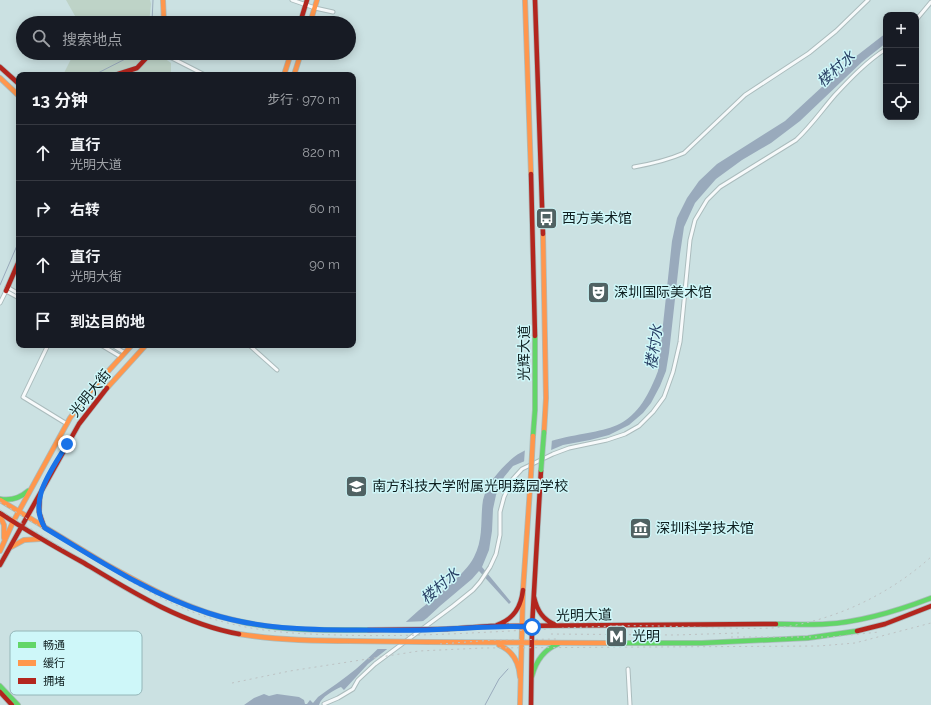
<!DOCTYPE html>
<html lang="zh">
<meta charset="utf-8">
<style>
:root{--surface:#171b24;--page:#242831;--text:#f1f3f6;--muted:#9ea1a6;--line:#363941}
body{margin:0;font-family:Raleway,"Noto Sans SC",sans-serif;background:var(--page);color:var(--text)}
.controls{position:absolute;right:12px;top:12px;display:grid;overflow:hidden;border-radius:8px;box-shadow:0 2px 10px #0003}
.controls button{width:36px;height:36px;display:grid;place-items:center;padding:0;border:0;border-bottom:1px solid var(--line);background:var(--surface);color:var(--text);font:20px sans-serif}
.stop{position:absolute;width:12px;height:12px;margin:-9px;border:3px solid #1a73e8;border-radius:50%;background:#fff}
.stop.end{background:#1a73e8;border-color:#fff;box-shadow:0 1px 4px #0008}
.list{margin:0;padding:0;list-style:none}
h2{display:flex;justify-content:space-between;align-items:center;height:52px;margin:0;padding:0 16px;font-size:17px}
h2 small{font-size:13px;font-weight:400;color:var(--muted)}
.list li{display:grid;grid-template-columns:26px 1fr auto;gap:12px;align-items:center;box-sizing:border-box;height:56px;padding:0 16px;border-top:1px solid var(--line)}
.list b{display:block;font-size:15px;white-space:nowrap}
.list p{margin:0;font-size:13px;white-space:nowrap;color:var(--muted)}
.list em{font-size:13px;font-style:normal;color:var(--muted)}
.icon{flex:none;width:22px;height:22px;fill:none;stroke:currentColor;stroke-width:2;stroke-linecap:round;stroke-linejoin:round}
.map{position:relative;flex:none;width:931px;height:705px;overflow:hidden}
.search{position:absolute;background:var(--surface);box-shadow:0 2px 10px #0003;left:16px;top:16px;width:340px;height:44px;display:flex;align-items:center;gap:10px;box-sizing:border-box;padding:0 14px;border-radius:22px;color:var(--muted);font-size:15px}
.panel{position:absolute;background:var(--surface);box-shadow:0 2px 10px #0003;left:16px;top:72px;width:340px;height:276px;border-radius:8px}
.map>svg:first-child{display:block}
.green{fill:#bed3c7}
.water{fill:#99aabc}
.pier{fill:#cbe1e2}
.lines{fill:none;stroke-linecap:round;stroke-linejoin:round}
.stream{stroke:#99aabc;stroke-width:1}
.street-casing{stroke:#abbcbd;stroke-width:5}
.fast-casing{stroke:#abbcbd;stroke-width:6}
.slow-casing{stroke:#abbcbd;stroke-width:6}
.jam-casing{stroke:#abbcbd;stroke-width:6}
.street{stroke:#f7fafb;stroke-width:3}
.fast{stroke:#63d668;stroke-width:4.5}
.slow{stroke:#ff974d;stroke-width:4.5}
.jam{stroke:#b3261e;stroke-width:4.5}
.rail{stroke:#bdc2c3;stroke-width:1;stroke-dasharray:2 4;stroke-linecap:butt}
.fast-bridge-casing{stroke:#abbcbd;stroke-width:6;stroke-linecap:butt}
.slow-bridge-casing{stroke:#abbcbd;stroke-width:6;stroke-linecap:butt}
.jam-bridge-casing{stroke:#abbcbd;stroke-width:6;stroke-linecap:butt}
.fast-bridge{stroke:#63d668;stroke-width:4.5}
.slow-bridge{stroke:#ff974d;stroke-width:4.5}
.jam-bridge{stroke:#b3261e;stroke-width:4.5}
.route{stroke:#1a73e8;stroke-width:5}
.labels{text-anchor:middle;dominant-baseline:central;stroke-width:3;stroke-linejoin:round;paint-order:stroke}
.poi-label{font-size:14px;fill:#0e1e1f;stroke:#cef7f9;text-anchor:start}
.street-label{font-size:14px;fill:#0e1e1f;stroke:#cef7f9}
.water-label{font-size:15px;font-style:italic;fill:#273e63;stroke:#cef7f9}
.key{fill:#cef7f9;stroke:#94b6b8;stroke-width:1}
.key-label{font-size:11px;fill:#0e1e1f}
</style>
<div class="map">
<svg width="931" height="705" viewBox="0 0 931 705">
<rect width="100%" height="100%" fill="#cbe1e2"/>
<path class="green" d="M66,0h84l1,4 -2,19h-70z
M74,53h83l14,10v12h-108z"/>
<path class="water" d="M886,33v10l-24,19 -62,59 -29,22 -29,17 -26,19 -21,24 -11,24 -4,27 -11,99 -3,18 -6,15 -9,17 -8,10 -14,12 -20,10 -19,5 -27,5 -50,21 -9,11 -8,18 -3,14 -1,22 -3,19 -7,17 29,35 -2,2 -30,-33 -7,8 -32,27 -13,12 -59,46 -24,26 -3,-3c-7,3 -20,10 -22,18h-75l10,-7 10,-4 5,2 8,-2 22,3 5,3 1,4h2l3,-4 3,3 5,-6c12,-9 26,-18 38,-28 22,-19 41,-40 62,-58 17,-14 47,-36 56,-54 10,-19 6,-38 9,-57 4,-17 19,-33 31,-43 9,-7 20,-10 31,-14 59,-19 86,-1 113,-72l14,-130 5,-23 10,-20 12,-17 18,-17 68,-43 65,-60z"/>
<path class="pier" d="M552,439l-1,13 -27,11 1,-15z
M427,621l-36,28h-17l30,-27z"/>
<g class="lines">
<path class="stream" d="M152,23l1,-23
M94,75l43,-22
M0,285l19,-44
M485,705l14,-26 9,-10"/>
<defs>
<path id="street" d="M292,0l23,8 18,4
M916,20l15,-18
M162,53l43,22
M634,167c17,-3 34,-7 50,-14l61,-58 64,-42 27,-22 32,-31
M7,287l12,7
M0,303l6,-12 13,7
M48,345l-25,52 44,27
M101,345l20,12
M112,345l13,8
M249,345l28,25
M628,669l2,36
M324,704l14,-6 15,-9 5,-9 17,-16 78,-58 20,-16 7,-8 10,-15 6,-13 4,-19v-23l4,-15 8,-17 10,-11 31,-15 16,-6 38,-8 18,-6 14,-8 14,-14 11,-15 9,-25 7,-30 10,-102 5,-20 12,-20 13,-13 76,-47c15,-14 26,-30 39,-45 15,-16 32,-34 51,-46"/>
<path id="fast" d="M533,436l2,-26v-74
M0,499c11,2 20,-1 28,-8
M238,621c43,10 86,9 130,9
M776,624c16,0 33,1 50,0 36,-2 71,-13 105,-26
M607,643h95l106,-5 49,-7
M532,676c4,-15 11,-26 26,-32
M0,686l18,19"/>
<path id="slow" d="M163,0l1,23
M525,0l6,174
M310,23l7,-23
M284,75l7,-22
M294,75l7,-22
M0,78l19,18
M543,234l3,164 -2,34
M107,388l39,-43
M0,500c35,21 69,42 104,63 43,24 86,48 134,58
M0,516l4,9v13
M11,547l13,-7 16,-1
M0,551l13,-29 57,-104 22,-29 40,-44
M239,634c37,6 76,7 114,7
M428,642l179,1
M499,645c14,6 20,17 21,32
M520,705l3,-115 8,-116"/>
<path id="jam" d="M535,0l8,234
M300,23l7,-23
M0,67l19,17
M115,75l22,-7 14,-15
M531,174l4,162
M6,291l13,-30
M40,496l-1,16 5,15
M0,513c27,18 55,34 84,50 48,29 99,61 155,71
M0,565l79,-141 28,-36
M534,597c3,14 9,23 22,28
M497,625c17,-6 24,-18 26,-35
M447,629l44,-3 285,-2
M857,631l28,-7 46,-18
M0,692l12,13
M531,705l1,-78 9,-157"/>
</defs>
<use href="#street" class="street-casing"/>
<use href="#fast" class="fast-casing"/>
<use href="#slow" class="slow-casing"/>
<use href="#jam" class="jam-casing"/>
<use href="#street" class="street"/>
<use href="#fast" class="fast"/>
<use href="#slow" class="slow"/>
<use href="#jam" class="jam"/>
<path class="rail" d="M0,502c29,18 59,36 88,54 43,26 84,52 132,65 39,11 78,13 118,14 92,3 184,-6 276,-9 36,-1 72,1 108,2 25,0 49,2 74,-3 50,-10 97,-34 135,-68
M0,510l66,40
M551,634l124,1 64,-2
M731,637h100l48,-5
M440,644l54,-4 63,-1
M232,683l58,-12 129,-20 64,-3 336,-2 36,-3 76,-20"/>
<defs>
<path id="fast-bridge" d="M541,470l3,-38"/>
<path id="slow-bridge" d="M531,474l2,-38
M349,641l79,1"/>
<path id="jam-bridge" d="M368,630l79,-1"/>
</defs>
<use href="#fast-bridge" class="fast-bridge-casing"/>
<use href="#slow-bridge" class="slow-bridge-casing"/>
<use href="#jam-bridge" class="jam-bridge-casing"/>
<use href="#fast-bridge" class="fast-bridge"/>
<use href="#slow-bridge" class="slow-bridge"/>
<use href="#jam-bridge" class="jam-bridge"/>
</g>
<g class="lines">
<path class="route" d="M67,444c-14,25 -40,55 -22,84 52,31 104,66 163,85 49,16 98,17 149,17 30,0 60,1 90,-1 29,-1 56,-4 85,-2"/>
</g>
<defs>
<symbol id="bus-square" viewBox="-11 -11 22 22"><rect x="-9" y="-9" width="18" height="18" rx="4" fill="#506263" stroke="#cef7f9"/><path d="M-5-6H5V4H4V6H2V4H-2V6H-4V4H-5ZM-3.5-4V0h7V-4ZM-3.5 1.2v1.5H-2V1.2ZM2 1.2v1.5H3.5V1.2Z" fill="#fff"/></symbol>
<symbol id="theatre-square" viewBox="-11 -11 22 22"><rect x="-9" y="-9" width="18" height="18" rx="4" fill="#506263" stroke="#cef7f9"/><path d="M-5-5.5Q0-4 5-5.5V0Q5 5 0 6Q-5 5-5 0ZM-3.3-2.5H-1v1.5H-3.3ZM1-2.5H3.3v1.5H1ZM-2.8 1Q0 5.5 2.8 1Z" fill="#fff"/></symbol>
<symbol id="school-square" viewBox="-11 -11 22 22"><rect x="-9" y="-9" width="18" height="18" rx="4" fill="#506263" stroke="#cef7f9"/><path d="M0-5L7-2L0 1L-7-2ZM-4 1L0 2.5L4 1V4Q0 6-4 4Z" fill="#fff"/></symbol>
<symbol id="museum-square" viewBox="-11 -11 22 22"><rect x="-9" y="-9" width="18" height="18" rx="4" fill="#506263" stroke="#cef7f9"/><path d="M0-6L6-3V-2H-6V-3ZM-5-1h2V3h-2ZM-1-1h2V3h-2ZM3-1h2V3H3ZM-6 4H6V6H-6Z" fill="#fff"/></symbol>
<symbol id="metro-square" viewBox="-11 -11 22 22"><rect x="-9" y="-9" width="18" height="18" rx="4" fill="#506263" stroke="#cef7f9"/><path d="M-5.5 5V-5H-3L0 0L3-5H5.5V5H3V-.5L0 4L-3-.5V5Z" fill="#fff"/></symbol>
</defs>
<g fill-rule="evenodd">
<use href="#bus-square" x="534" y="206" width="25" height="25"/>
<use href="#theatre-square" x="586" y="280" width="25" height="25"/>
<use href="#school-square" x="344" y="474" width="25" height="25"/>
<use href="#museum-square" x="628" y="516" width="25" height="25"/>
<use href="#metro-square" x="604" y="624" width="25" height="25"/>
</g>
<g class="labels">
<g class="poi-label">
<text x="562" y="218">西方美术馆</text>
<text x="614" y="292">深圳国际美术馆</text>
<text x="372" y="486">南方科技大学附属光明荔园学校</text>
<text x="656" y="528">深圳科学技术馆</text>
<text x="632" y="636">光明</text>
</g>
<g class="street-label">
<text transform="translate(524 353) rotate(-90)">光辉大道</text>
<text transform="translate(90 393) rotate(-51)">光明大街</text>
<text transform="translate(584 615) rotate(-1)">光明大道</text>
</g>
<g class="water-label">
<text transform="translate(836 69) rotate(-42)">楼村水</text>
<text transform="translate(654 347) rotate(-82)">楼村水</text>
<text transform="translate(440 586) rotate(-41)">楼村水</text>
</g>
</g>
<rect x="10" y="631" width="132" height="64" rx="6" class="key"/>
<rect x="18" y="642" width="18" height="6" fill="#63d668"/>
<rect x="18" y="660" width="18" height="6" fill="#ff974d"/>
<rect x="18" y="678" width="18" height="6" fill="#b3261e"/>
<g class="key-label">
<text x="43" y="649">畅通</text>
<text x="43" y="667">缓行</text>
<text x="43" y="685">拥堵</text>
</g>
</svg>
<div class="controls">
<button>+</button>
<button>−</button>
<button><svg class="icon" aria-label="locate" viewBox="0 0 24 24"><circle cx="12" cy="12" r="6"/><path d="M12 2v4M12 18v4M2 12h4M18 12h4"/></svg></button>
</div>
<div class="stop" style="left:532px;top:627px"></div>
<div class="stop end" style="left:67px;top:444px"></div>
<div class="search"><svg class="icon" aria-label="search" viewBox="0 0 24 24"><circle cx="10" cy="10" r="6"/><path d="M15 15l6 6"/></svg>搜索地点</div>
<section class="panel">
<h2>13 分钟<small>步行 · 970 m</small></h2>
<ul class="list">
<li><svg class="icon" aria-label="ahead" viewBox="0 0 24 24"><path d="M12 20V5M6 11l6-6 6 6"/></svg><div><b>直行</b><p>光明大道</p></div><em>820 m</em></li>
<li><svg class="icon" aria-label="right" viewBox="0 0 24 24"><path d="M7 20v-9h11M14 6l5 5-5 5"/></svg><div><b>右转</b></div><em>60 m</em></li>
<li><svg class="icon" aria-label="ahead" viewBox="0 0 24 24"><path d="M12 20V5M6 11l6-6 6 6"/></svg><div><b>直行</b><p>光明大街</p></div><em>90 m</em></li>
<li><svg class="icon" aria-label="arrive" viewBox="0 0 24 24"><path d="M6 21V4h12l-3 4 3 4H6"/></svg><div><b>到达目的地</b></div></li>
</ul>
</section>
</div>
